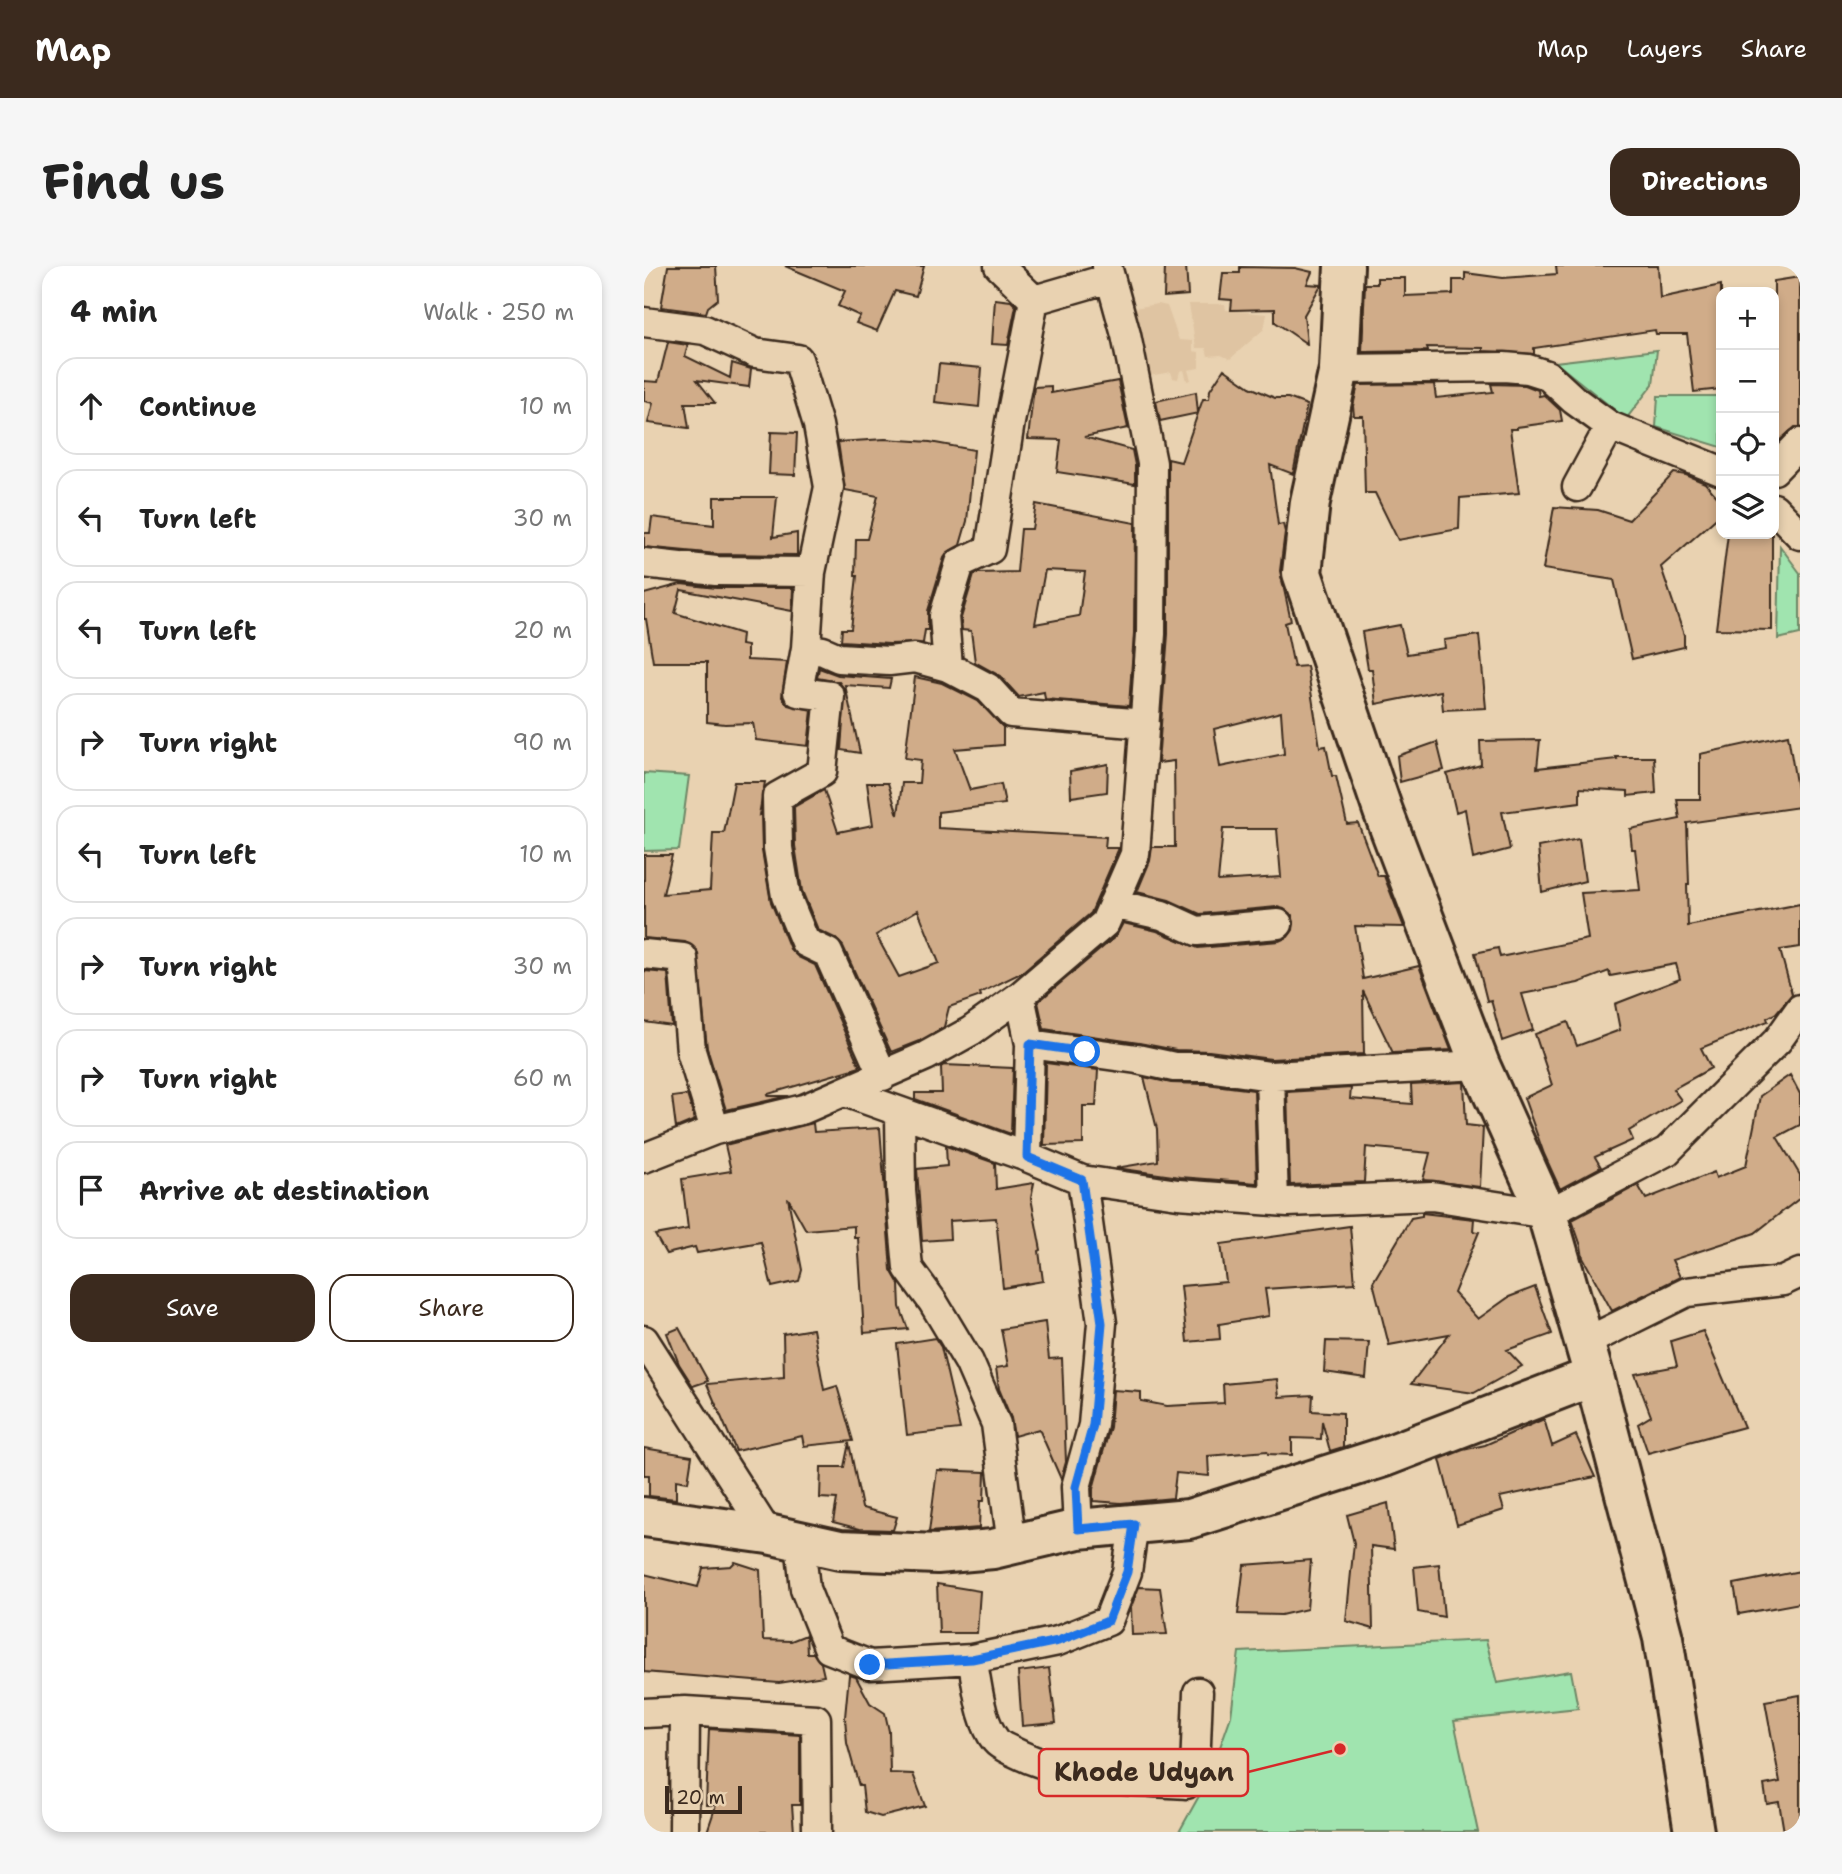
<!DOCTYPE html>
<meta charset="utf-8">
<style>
:root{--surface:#fff;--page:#f6f6f6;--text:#222;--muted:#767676;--line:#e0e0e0;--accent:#3b2a1e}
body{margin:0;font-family:"Shantell Sans",sans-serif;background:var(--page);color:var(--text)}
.controls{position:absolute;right:21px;top:21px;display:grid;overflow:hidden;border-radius:14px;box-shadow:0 4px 10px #0003}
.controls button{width:63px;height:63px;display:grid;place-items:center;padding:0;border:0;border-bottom:2px solid var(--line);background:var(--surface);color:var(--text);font:35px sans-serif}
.scale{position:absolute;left:21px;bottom:18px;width:77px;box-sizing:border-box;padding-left:7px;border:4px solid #3b2a1e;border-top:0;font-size:19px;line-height:24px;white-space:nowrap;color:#3b2a1e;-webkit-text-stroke:5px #e9d2b1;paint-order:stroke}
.stop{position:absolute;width:21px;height:21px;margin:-16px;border:5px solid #1a73e8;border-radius:50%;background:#fff}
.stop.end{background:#1a73e8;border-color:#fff;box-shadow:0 2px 7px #0008}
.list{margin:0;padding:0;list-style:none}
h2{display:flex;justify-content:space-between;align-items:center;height:91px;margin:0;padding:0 28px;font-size:30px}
h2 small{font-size:23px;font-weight:400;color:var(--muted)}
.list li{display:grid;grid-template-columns:46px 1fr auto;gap:21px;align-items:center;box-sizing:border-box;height:98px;margin:0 14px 14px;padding:0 14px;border:2px solid var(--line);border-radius:21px}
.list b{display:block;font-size:26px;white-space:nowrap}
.list em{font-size:23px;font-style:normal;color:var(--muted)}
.actions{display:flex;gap:14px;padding:21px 28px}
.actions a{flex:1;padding:16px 0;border:2px solid var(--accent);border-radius:21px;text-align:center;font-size:24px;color:var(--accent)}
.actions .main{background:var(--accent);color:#fff}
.icon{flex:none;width:38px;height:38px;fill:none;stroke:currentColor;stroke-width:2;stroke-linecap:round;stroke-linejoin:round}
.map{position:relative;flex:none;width:1156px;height:1566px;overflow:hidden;border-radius:21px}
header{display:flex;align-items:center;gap:42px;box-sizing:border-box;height:98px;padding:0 35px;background:var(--accent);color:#fff}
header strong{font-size:33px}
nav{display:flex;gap:38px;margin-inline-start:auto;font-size:24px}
.intro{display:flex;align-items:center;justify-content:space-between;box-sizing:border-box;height:168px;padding:0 42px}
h1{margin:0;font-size:49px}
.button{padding:18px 32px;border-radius:21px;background:var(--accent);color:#fff;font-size:24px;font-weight:700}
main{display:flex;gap:42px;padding:0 42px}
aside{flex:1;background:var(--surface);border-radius:21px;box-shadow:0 4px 10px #0003}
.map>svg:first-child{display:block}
.built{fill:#dfc4a2}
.green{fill:#a0e4af;stroke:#6e8766;stroke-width:2}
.building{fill:#d0ac89;stroke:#3b2a1e;stroke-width:2;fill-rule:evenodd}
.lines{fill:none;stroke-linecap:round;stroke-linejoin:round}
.street-casing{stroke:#3b2a1e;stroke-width:33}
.secondary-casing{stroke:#3b2a1e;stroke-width:44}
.street{stroke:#e9d2b1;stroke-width:28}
.secondary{stroke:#e9d2b1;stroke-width:38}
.route{stroke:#1a73e8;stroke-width:9}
.leader{fill:none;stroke:#d62828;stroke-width:2.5}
.callout-dot{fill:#d62828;stroke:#e9d2b1;stroke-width:2.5}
.callout{fill:#e9d2b1;stroke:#d62828;stroke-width:2.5}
.callout-label{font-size:26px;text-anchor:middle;font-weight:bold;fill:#3b2a1e}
</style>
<header>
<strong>Map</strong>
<nav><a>Map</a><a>Layers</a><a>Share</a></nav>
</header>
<div class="intro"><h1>Find us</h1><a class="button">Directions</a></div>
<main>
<aside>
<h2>4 min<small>Walk · 250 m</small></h2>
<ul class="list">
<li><svg class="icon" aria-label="ahead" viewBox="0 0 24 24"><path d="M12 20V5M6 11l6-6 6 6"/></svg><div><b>Continue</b></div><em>10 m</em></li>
<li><svg class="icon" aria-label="left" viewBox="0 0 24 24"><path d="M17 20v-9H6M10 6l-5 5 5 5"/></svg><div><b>Turn left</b></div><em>30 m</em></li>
<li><svg class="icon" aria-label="left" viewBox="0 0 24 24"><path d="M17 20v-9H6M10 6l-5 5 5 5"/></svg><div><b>Turn left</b></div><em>20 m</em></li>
<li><svg class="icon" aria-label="right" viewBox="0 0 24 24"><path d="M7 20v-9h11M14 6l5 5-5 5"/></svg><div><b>Turn right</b></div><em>90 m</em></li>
<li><svg class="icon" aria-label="left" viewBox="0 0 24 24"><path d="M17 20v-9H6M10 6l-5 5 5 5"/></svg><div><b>Turn left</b></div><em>10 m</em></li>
<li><svg class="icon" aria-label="right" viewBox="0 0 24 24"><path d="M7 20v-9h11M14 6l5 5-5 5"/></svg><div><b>Turn right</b></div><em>30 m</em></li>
<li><svg class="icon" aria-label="right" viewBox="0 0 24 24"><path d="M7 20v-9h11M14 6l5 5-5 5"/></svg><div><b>Turn right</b></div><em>60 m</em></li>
<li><svg class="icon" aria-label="arrive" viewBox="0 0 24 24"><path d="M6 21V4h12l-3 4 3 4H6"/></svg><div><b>Arrive at destination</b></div></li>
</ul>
<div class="actions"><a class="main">Save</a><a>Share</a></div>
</aside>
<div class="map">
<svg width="1156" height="1566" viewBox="0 0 1156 1566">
<rect width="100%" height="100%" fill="#e9d2b1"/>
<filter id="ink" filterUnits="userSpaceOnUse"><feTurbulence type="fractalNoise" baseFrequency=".0143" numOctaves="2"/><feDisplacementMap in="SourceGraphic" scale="14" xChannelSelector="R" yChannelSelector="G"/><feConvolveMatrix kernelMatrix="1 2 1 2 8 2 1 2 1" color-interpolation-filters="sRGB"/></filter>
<g filter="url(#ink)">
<path class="built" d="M514,38l9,2 12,34 14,1v10l6,1v16l-11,2 3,10 -4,1 -3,-11 -4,1 -2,8 -5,-1 -2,-6 -22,4 -1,-5 -4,2 -3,-34 -7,-31z
M545,38h36l1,6 41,4 -3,15 -34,30 -9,-4 -13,1 -2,-8h-10z"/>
<path class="green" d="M1013,84l-4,34 -27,35 -71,-57z
M1014,130h63v51l-65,-20z
M1136,280l20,27v61l-22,5z
M0,507l45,3 -10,74 -35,1z
M842,1374l11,43 74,-12 7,37 -124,13 24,111h-299l30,-54 22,-62 8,-64z"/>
<path class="building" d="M24,0h48l2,33 -10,8 -2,6 -45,-6z
M141,0h139l-8,30 -21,-5 -18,40 -21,-8 4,-7 -22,-10 7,-15z
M521,0h21l2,29 -24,2z
M912,0h102l2,32 61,-13v104l-27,3 -7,-58h-31l-1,-4 -121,18v6l-51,-3v-3l-56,-1 1,4 -66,1 3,-68h12v-6h28v18l48,-2v-14h12v-7l38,5 54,-4z
M596,1l55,1 17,4 -5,12 14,1 -17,30 3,29 -32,-22v-13l-44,1 1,-10 -12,-1 3,-26h17z
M1156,11v150h-5l-16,14 -5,1v-161z
M351,33l16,2 5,5 -8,39 -16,-1z
M24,76l20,3 -3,11 45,22 2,-15 19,6 -2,18 -52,-7 18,23h-30l4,25 -41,-5 5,-20 -9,-2v-20l14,1z
M295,98l43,4 -3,39 -44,-5z
M580,103l26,18 25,11h13l19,7 -14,69 -23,-9 8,60 5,-1 2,8 -5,39 11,50 -6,2 9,44 13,-1 13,81 6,-1 6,30h4l11,48 11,-1 20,53h6l20,51 -49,-1 8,53 56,-13 32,84 -58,3 -30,-62 1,63 -93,5 -62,-8 -33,-1 -37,-7 -95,-14 -6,-27 78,-66 7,-13 34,8 41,17 81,-7 9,-4 5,-7 1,-8 -2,-7 -8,-6 -7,-2 -77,7 -31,-14 -32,-8 13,-31 2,-14h23l-1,-86 -16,2 10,-129v-175l13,3 17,-49 -38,8 -4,-20 40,-9 2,21 5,-14h6l1,-9zM637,446l3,42 -64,13 -6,-38zM579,563h54l4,48 -63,4z
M474,115l10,47 -44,9 48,13 3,15v19l-78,-12 4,-32 -33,-1 6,-52 17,-1v7z
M790,118l2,14 57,-6 -2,-8 34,1 13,5 1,6 5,-1 16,15 2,11 -45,6v2h-7l9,64 -59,5 -1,31 -61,11 -23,-47h-10l-2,-77h-9l-1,-10 5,-21z
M127,166l26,1 -2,42 -26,-1z
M241,173l45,3 44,8 -7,71 -7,24 -12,7 -4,6 -16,53v19h-3l-2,13 -34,1 -48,-3 1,-12h9l6,-53h-2l1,-37h11l11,-43 -33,-6 -7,-48z
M1030,207l12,2 19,8 16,18v13l-60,53 23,68v12l-52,12 -18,-79 -71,-11 11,-62 44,3 31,10z
M70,231h63l-4,40 24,-4v22l-80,-1 -73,-7v-14h6l2,-16 62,8z
M392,238l99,19 -1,110 -5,73 -84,-7 -1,-7 -25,5 -19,-21 -25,-14 -4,-31 -9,-1 -1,-12 13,-43 4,-2 39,-1 4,-43h11zM401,304l40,2 -6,44 -44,8z
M1084,268h44v96l-56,-1z
M37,318l35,4h77l-1,23 -111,-21 -6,23 67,21 -1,11 6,1v14l40,2 -5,35 6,8 24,5 -4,36 -52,-6 -3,-17 -28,1 -18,-2v-60h-54l-7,-43h-2v-25z
M756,359l7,29 38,-6 -1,-8 35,-5 7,73 -43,2 -2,-19 -65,13 -4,-35h-4l-6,-37z
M175,402l19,7 53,4 -2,9 -44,-3 15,68 -19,-3 4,-60 -6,-8 -22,-4z
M271,411l27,6 36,18 25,26v18l-48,4 15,41 31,-6 4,20 -67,8v16l168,9 -1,11h14l-28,65 -70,60 -41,20 1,3 -32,11 -5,20 -25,14 -28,11 -48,-106 -8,-8 -17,-8 -16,-39 -7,-45 -1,-39 30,-17 14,42 35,-7 -6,-42h21l10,32 4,-32h17l2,-23 -16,-2zM274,644l21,53 -40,14 -23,-42z
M1144,469l12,72 -113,16 2,61h-2l1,42 112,-22v43l-20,3 12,44 -16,19 -9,5 1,3 -67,27 10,20 -38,21 8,11 -52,31 4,9 -38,17 6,10 -41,22 -16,-35 -20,-56 28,-13 -17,-51 33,-12 9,24 43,-16 -5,-26 65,-25 -4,-15 -66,12 -1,-5 -31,12 -56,11 11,36 -31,11 -11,-41 -4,1 -12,-48 23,-5 2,9 88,-18 -7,-46 59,-3 -5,-41h-3l-2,-20 50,-10 -3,-20h23v-45z
M896,474l-3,28 80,-9 -1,-2h38l2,36 -28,3v-5l-48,-3v14l-78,10 8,37 -37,10 -8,-50 -9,3 -9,-38 34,-9 -1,-24z
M793,476l7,28 -44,12 -3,-26z
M464,498l-1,28 -36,5 -1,-26z
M90,516h31l-6,33 2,-1 1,37 9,51 19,47 8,8 17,8 45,102 -92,27 1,2h20l-63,14 -19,-62 -10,-98 -12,-8 -41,-4v-83h28l-9,39 47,-4 3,-57h11z
M935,573l6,42 -43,11 -4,-45z
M0,705l24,2 4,53 -28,-4z
M402,797l52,7 -2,36h-13v38l-39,1z
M300,799l69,3 -2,66 -96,-35v-6h27l-1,-26z
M1146,809l10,19v31l-23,12 23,38v23l-45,35 -83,27 8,17 -68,34 -29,-53 -2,-12 -9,-26 66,-35 8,14 68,-27 2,6 30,-12 14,-70z
M500,811l27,6 35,1 48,6 3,93 -77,-6 -64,-9 42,-7 -1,-32z
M820,816l2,43 17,2 -3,60 -57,-7 7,-27 -64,-6 -2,35 -74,3 -3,-93 64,-4 -1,11 62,5 -1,-19z
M43,829l8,25 -19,8 -4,-31z
M169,857l1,9 66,-4 11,142 8,14 1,23 8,22 -44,4 -6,-95h-4v-12l-48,4 -18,-32 14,72 -3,11 -27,6 -11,-45 -64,11 -2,-6 -29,7 -11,-19 33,-6 -6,-50 49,-8 -6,-26z
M302,880l49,17 1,26 38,-6 -3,15 10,52 -2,1 4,30 -40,7 -7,-70 -47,3 1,18 -28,2 -5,-72 30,-3z
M778,947l52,6 -1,12 6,1 -25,61 24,26 31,-22 26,-10 17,47 -45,16 15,16 -48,27 -63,-9 38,-50 -60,11 -16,-63 38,-64 11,-2z
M706,960l5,57 -90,6 4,27 -50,8 1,15 -33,3 -6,-56 45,-4 -5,-38z
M401,1056l4,37 13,-1 4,104 -5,17 -22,-50 -25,7 -3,-18 -12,-29 -3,-21 12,-2 -7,-37z
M35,1062l29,53 -15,5 -14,-22 -12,-31z
M169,1063l11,61 13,-4 16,55 -49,5 -2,-10 -66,15 -29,-67 77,-7 -1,-43z
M1059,1065l41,96 -96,26 -10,-29 13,-8 -16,-42 42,-8 -6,-25z
M291,1072l6,9 19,82 -53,6 -10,-91z
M682,1075l43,1 -3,36 -42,-6z
M633,1113l2,18 34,-2 -1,16 31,2v34l-13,4 -8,-30 -1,18 -29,-1v17l-24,-1 -1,-3 -59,5 1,20 -33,-3 -3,25 -52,5 -28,-2v-12l17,-62 3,-37 28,2v9l26,5 57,-3 -1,-19z
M900,1153l8,27 24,-11 19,42 -95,20 4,13 -47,15 -17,-66 23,-9 22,-5z
M205,1177l13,65 35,9 -4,13 -33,-1 -27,-7 4,-23 -17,-1 1,-31h23z
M0,1182l48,8 -4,26 -12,-2v19l-27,-3v-21h-5z
M293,1204l48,2 -1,29h-4l-1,27 -50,4z
M744,1237l6,46 -23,-3 2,83 -27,-8 8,-78 -7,-28z
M667,1294l-4,49 -26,6 -43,-1 6,-49z
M91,1296l25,8 3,70 28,1 15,-6 1,18h6l8,10 3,13 -45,7 -135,-11v-98l54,13 5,-19 28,-2z
M795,1298l5,53 -26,-5 -4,-45z
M1156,1305v32l-61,11 -5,-30z
M293,1318l43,7 -3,42h-38z
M495,1321l21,1 7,46 -35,1 -1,-28z
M405,1402l7,55 -34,3 -4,-54z
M205,1409l7,2 14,26 15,10 4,18 1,42 23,1 12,32 -44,11 -16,-5 -3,-26h-3l-12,-43 -2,-26z
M1156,1429v137h-16l-5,-30 -12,2 -3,-19 16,-3 -15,-81z
M65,1463l91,6v70h-8l2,27h-87l9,-27h-10z"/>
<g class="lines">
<defs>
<path id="street" d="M355,0l35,34
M466,12l-76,22 -24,122 -20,127 -30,14 -16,53 4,51 40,21 23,25 134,11
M0,56l61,8 50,23 43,6 20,66 11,62 -18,85 -5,76 -8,44 32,4 -8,76 -45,25 1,51 8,48 19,46 23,11 55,123
M695,103l165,-2 24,2 19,6 27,25 36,26 111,45
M1130,204l26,-27
M933,221l33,-61
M1130,242l26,27
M0,297l72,8 95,1
M162,382l17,3 16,7 50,3 26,-3 33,9
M469,638l49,11 35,16 81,-7
M0,688l39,4 8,93 24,79
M376,730l10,48 -3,113
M386,778l107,15 37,8h33l63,9 210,-11
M626,810l4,125
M201,826l182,65 55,23 96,14 110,8 144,-6 115,18 120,-63 111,-111 22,-31
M256,847l1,78 7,77 25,34 36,60 27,62 16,121
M0,892l71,-28 89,-21 122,-53 45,-25 49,-35 85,-73 30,-69 16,-220 1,-171 -26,-128 -19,-69
M0,1074l124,194
M940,1077l103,-51 96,-11 17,-8
M434,1263l-2,-42 17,-62 9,-102 -20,-143
M156,1276l5,47 24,60 41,16 102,-6 86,-18 50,-20 19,-49 7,-48
M328,1393c6,26 7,60 24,82 4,5 12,8 18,11 52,26 115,29 172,32l9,-14 3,-78
M0,1447l41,-2 131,8 1,113
M40,1566l1,-121"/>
<path id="secondary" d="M700,0l-5,103 -29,133 -8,71 81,238 97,254 67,149 47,162 69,262 31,194
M0,1251l124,17 72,16 97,4 56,-5 85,-20 111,-10 195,-62 210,-81"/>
</defs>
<use href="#street" class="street-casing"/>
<use href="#secondary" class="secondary-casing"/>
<use href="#street" class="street"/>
<use href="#secondary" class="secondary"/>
</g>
</g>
<g class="lines" filter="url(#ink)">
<path class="route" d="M226,1399l102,-6 86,-18 50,-20 19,-49 7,-48 -56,5 -2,-42 17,-62 9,-102 -20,-143 -55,-23 3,-113 55,8"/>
</g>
<path class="leader" d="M696 1483L604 1506"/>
<circle class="callout-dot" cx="696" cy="1483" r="7"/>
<rect class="callout" x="395" y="1483" width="209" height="47" rx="7"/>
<g class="callout-label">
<text x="500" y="1515">Khode Udyan</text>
</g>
</svg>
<div class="controls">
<button>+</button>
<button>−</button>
<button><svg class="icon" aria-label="locate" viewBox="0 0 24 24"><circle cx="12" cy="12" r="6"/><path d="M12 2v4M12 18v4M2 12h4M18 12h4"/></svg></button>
<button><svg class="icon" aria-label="layers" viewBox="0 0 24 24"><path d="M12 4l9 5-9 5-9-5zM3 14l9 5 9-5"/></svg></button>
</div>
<div class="scale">20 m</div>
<div class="stop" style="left:441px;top:786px"></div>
<div class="stop end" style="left:226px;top:1399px"></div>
</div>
</main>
